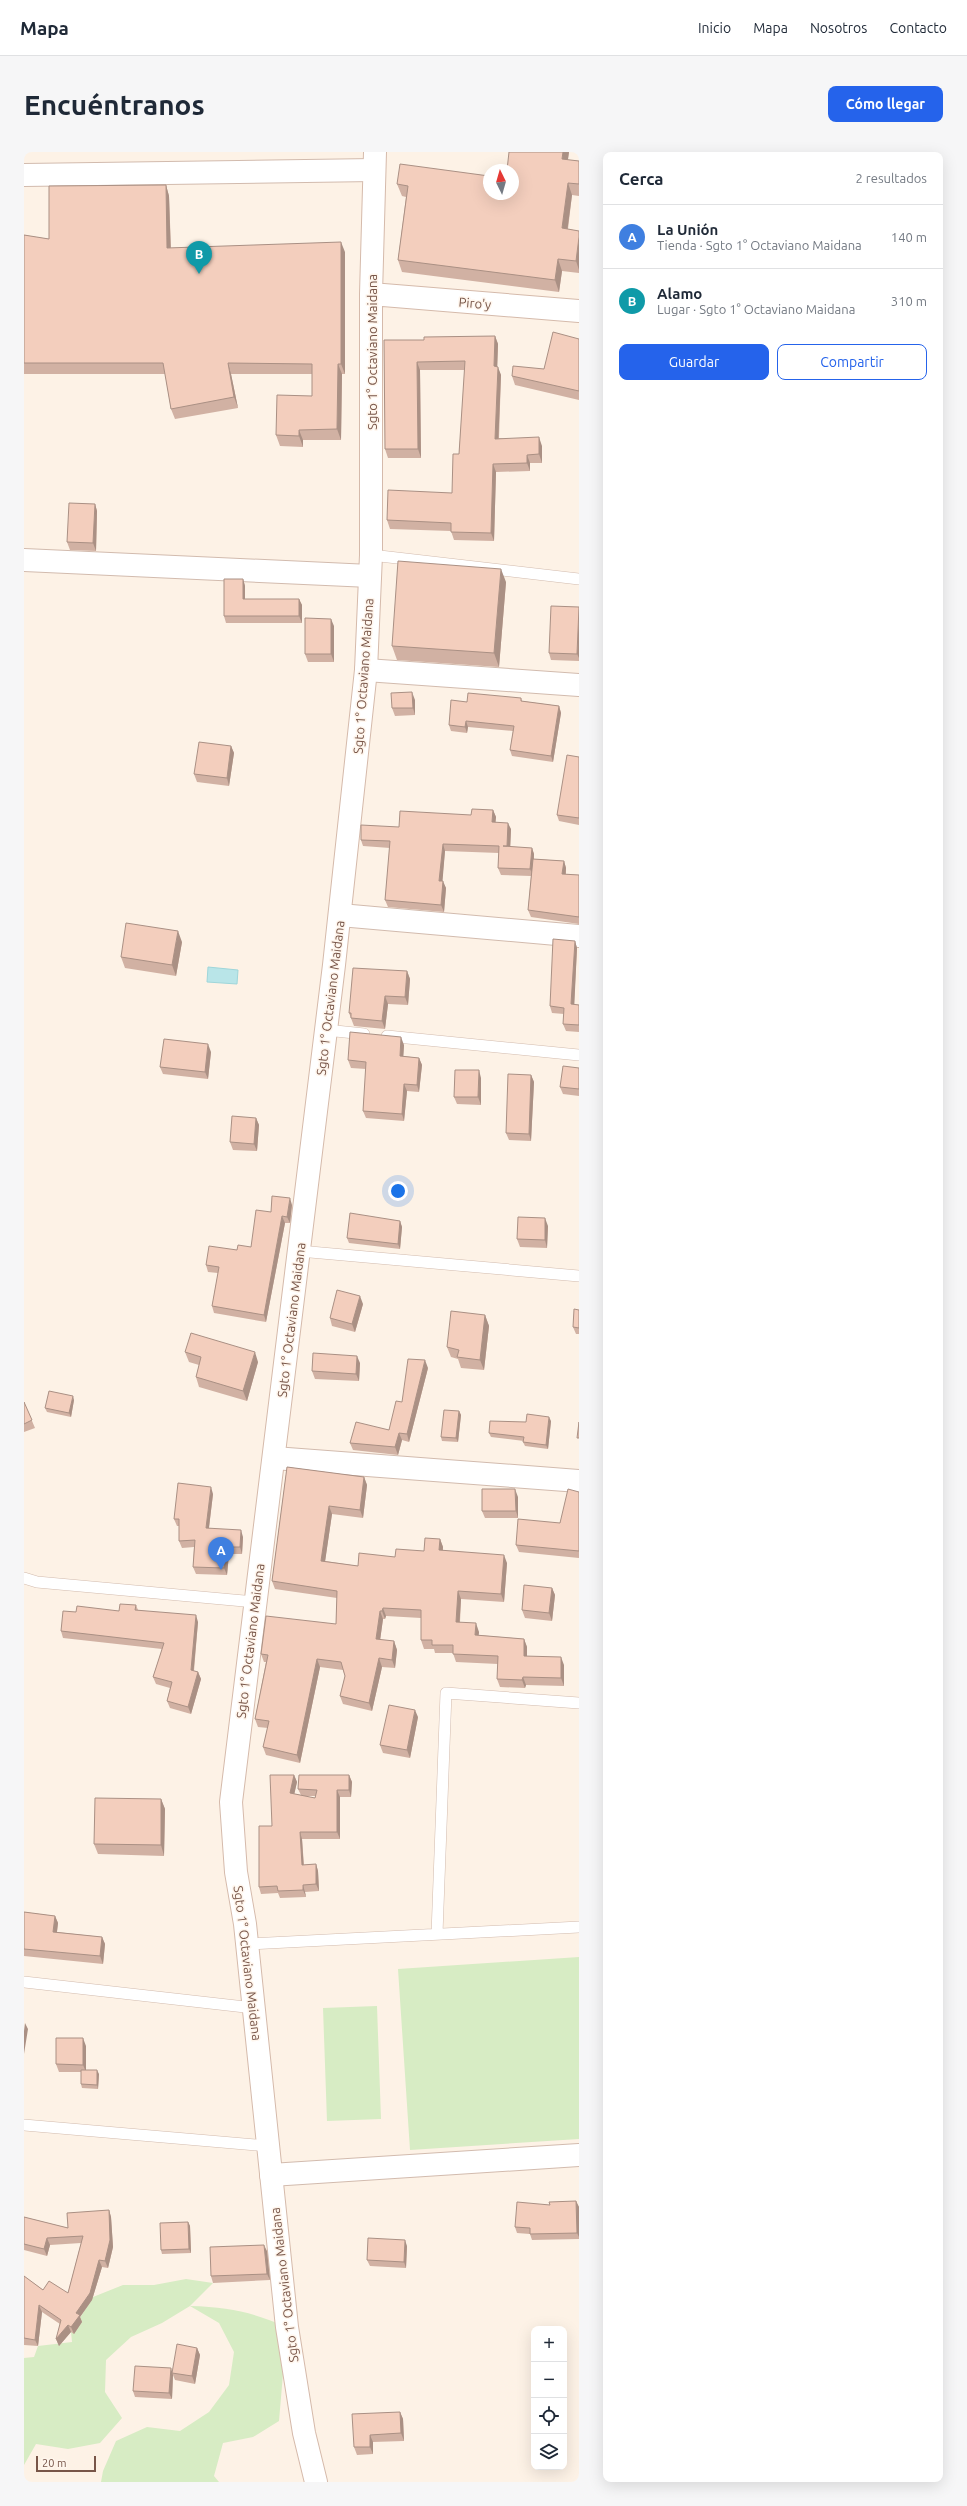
<!DOCTYPE html>
<html lang="es">
<meta charset="utf-8">
<style>
:root{--surface:#fff;--page:#f6f6f7;--text:#1f2937;--muted:#747a83;--line:#e0e1e3;--accent:#2563eb}
body{margin:0;font-family:Ubuntu,sans-serif;background:var(--page);color:var(--text)}
.controls{position:absolute;right:12px;bottom:12px;display:grid;overflow:hidden;border-radius:8px;box-shadow:0 4px 16px #0002}
.controls button{width:36px;height:36px;display:grid;place-items:center;padding:0;border:0;border-bottom:1px solid var(--line);background:var(--surface);color:var(--text);font:20px sans-serif}
.compass{position:absolute;left:459px;top:12px;width:36px;height:36px;border-radius:50%;background:var(--surface);box-shadow:0 4px 16px #0002;rotate:355deg}
.scale{position:absolute;left:12px;bottom:10px;width:60px;box-sizing:border-box;padding-left:4px;border:2px solid #785649;border-top:0;font-size:11px;line-height:14px;white-space:nowrap;color:#785649;-webkit-text-stroke:3px #fff6ed;paint-order:stroke}
.you{position:absolute;left:374px;top:1039px;width:14px;height:14px;margin:-10px;border:3px solid #fff;border-radius:50%;background:#1a73e8;box-shadow:0 0 0 6px #1a73e833}
.badge{display:grid;place-items:center;width:26px;height:26px;border-radius:50%;background:var(--accent);color:#fff;font-size:13px;font-weight:700}
.pin{position:absolute;translate:-50% -33px;filter:drop-shadow(0 1px 2px #0008)}
.pin::after{content:'';position:absolute;top:21px;width:14px;height:12px;background:inherit;clip-path:polygon(0 0,100% 0,50% 100%)}
.list{margin:0;padding:0;list-style:none}
h2{display:flex;justify-content:space-between;align-items:center;height:52px;margin:0;padding:0 16px;font-size:17px}
h2 small{font-size:13px;font-weight:400;color:var(--muted)}
.list li{display:grid;grid-template-columns:26px 1fr auto;gap:12px;align-items:center;box-sizing:border-box;height:64px;padding:0 16px;border-top:1px solid var(--line)}
.list b{display:block;font-size:15px;white-space:nowrap}
.list p{margin:0;font-size:13px;white-space:nowrap;color:var(--muted)}
.list em{font-size:13px;font-style:normal;color:var(--muted)}
.actions{display:flex;gap:8px;padding:12px 16px}
.actions a{flex:1;padding:9px 0;border:1px solid var(--accent);border-radius:8px;text-align:center;font-size:14px;color:var(--accent)}
.actions .main{background:var(--accent);color:#fff}
.icon{flex:none;width:22px;height:22px;fill:none;stroke:currentColor;stroke-width:2;stroke-linecap:round;stroke-linejoin:round}
.map{position:relative;flex:none;width:555px;height:2330px;overflow:hidden;border-radius:8px}
header{display:flex;align-items:center;gap:24px;box-sizing:border-box;height:56px;padding:0 20px;background:var(--surface);border-bottom:1px solid var(--line)}
header strong{font-size:19px}
nav{display:flex;gap:22px;margin-inline-start:auto;font-size:14px}
.intro{display:flex;align-items:center;justify-content:space-between;box-sizing:border-box;height:96px;padding:0 24px}
h1{margin:0;font-size:28px}
.button{padding:10px 18px;border-radius:8px;background:var(--accent);color:#fff;font-size:14px;font-weight:700}
main{display:flex;gap:24px;padding:0 24px}
aside{flex:1;background:var(--surface);border-radius:8px;box-shadow:0 4px 16px #0002}
.map>svg:first-child{display:block}
.green{fill:#d7ecc4}
.water{fill:#b9e5e8;stroke:#9fd6da}
.lines{fill:none;stroke-linecap:round;stroke-linejoin:round}
.lane-casing{stroke:#d2bbae;stroke-width:12}
.street-casing{stroke:#d2bbae;stroke-width:24}
.secondary-casing{stroke:#d5baab;stroke-width:24}
.lane{stroke:#fff;stroke-width:11}
.street{stroke:#fff;stroke-width:22}
.secondary{stroke:#fff;stroke-width:22}
.wall{fill:#d1b1a3;fill-rule:evenodd}
.shaded-wall{fill:#aa9084}
.building{fill:#f3cebd;stroke:#aa9084}
.labels{text-anchor:middle;dominant-baseline:central;stroke-width:3;stroke-linejoin:round;paint-order:stroke}
.street-label{font-size:13px;fill:#785649;stroke:#fff6ed}
</style>
<header>
<strong>Mapa</strong>
<nav><a>Inicio</a><a>Mapa</a><a>Nosotros</a><a>Contacto</a></nav>
</header>
<div class="intro"><h1>Encuéntranos</h1><a class="button">Cómo llegar</a></div>
<main>
<div class="map">
<svg width="555" height="2330" viewBox="0 0 555 2330">
<rect width="100%" height="100%" fill="#fdf2e6"/>
<path class="green" d="M555,1805v182l-169,11 -12,-181z
M353,1854l4,113 -54,2 -4,-113z
M162,2127l27,4 -23,23c40,1 61,6 97,21l-8,94 -26,16 -30,6 -9,33 5,6h-118l2,-11 13,-30 31,-14 33,4 29,-19 20,-27 5,-33 -15,-29 -29,-17 -28,17 -31,14 -25,23 -1,32 17,26 -22,25 -32,6 -32,-5 -12,21v-107l10,-1 4,-11 34,-4 -1,-10 22,-35 30,-12h31z"/>
<path class="water" d="M184,815l30,3 -1,14 -30,-2z"/>
<g class="lines">
<defs>
<path id="lane" d="M347,403l208,24
M302,878l38,4
M363,884l192,19
M275,1099l280,25
M0,1426l13,4 218,20
M413,1782l9,-241 133,10
M223,1792l332,-17
M0,1830l230,26
M0,1973l244,21"/>
<path id="street" d="M0,23l350,-5
M0,408l346,16
M342,518l213,15
M316,763l239,21
M250,1306l305,23
M247,2023l308,-20"/>
<path id="secondary" d="M347,142l208,17
M292,2330l-12,-49 -17,-106 -42,-403 -9,-52 -5,-70 103,-837 32,-295 5,-115v-261l4,-142"/>
</defs>
<use href="#lane" class="lane-casing"/>
<use href="#street" class="street-casing"/>
<use href="#secondary" class="secondary-casing"/>
<use href="#lane" class="lane"/>
<use href="#street" class="street"/>
<use href="#secondary" class="secondary"/>
</g>
<path class="wall" d="M485,0h60l-1,8 11,1v35l-7,-1 -4,34 11,2v42l-17,-2 -3,21 -157,-20 -4,-12 8,-63 -4,-1 -5,-12 116,10z
M142,33l3,11 2,52 174,4v122h-3l-1,66h-38v7l-23,-1 -4,-11 36,-39v-22h-81l7,34 -63,11 -4,-10 -6,-35h-141v-139l25,4z
M471,184l3,8 -1,23 4,8 -2,63 43,8v17h-12v8l-34,1 -2,69 -40,-1 -3,-9 -61,-2 -3,-9 65,-27 7,-39 6,-84h-45l1,88h-33l-3,-9 39,-109z
M555,187v61l-64,-15 -3,-9 32,-7z
M71,352l2,7 -1,40 -26,-1 -3,-8z
M219,427l2,7v13h54l3,6v18h-76l-2,-7z
M482,430l-7,85 -102,-7 -5,-14z
M555,455v54l-28,-1 -2,-7z
M310,474v36h-26l-3,-8z
M497,546l1,3 37,5 2,7 -8,49 -41,-6 -2,-6 3,-19 -45,-4 -1,6 -16,-2 -2,-6 18,-23z
M391,548v15l-20,1 -3,-8z
M207,594l3,7 -5,33 -32,-4 -3,-8z
M555,605v68l-20,-4 -2,-6z
M469,658l3,7 -1,5 16,7 -1,18 22,1 2,6v5l30,2 2,7v6l13,1v49l-48,-7 -3,-7 3,-34 -30,-1 -3,-7 1,-15 -54,-2 -3,30 4,7 -2,24 -56,-5 -3,-7 5,-52 -27,-2 -2,-6 38,-13 72,-12z
M551,789l2,7 -3,56 5,1v27l-13,-1 -3,-7 1,-10 -12,-1 -2,-7z
M158,790l-6,34 -51,-8 -4,-11z
M383,819l3,8 -2,26 -20,-1 -3,25 -31,-3 -5,-13z
M380,893l-1,11 16,2 3,7 -3,27 -12,-1 -3,30 -38,-3 -3,-7 3,-42 -15,-1 -3,-8z
M187,900l-3,27 -45,-5 -3,-7z
M555,916v28l-16,-2 -3,-7z
M507,923l3,7 -3,59 -22,-1 -3,-7z
M457,926v27l-24,-1 -3,-7z
M232,966l3,7 -2,26 -24,-1 -3,-8z
M268,1053l-2,18h-5l-19,99 -52,-9 -2,-7 6,-33 -10,-1 -2,-7 31,-15 14,-3 20,-35z
M376,1069l2,6 -2,22 -51,-6 -2,-5z
M524,1074l-1,22 -27,-1 -3,-8z
M339,1152l-8,28 -23,-6 -2,-8z
M555,1158v24h-3l-3,-7z
M461,1163l4,11 -5,44 -23,-2 -3,-9 -7,-2 -4,-10z
M161,1200l73,10 -11,39 -48,-14 -3,-10 3,-12 -10,-3z
M336,1211l-1,18 -44,-2 -3,-8z
M404,1216l-19,74 -7,-2 -4,15 -45,-5 -3,-7 39,-13 13,-28z
M50,1248l-3,17 -24,-5 -2,-4z
M0,1250l11,26 -11,4z
M435,1259l2,4 -3,27 -16,-1 -1,-4z
M527,1269l-3,28 -23,-3 -2,-4 1,-1 -33,-4 -2,-4 37,-11z
M263,1315l77,10 3,8 -4,33 -31,-4 -7,47 33,5 37,-9 29,-6 16,-12 3,8v3l64,13 -3,39 -43,-3 -1,23 19,10 -1,3 46,4 3,8v9l37,9v21l-38,-1 -1,3 -25,-1 -3,-8 1,-15 -42,-2 -3,-9h-18l-1,-4h-10l-3,-9v-22l-35,-2 -1,3h-2l-3,21 14,1 3,9 -2,18 -13,-1 -10,44 -29,-7 -3,-8 5,-20 -2,-6 -23,-3 -20,96 -34,-8 -3,-8 5,-19 -10,-1 -3,-8 11,-57h-2l-3,-8 75,-30 1,-26 -62,-9 -3,-8z
M555,1340v66l-60,-6 -3,-7 44,-22z
M189,1342l-4,34 34,9 -1,17h-13l-2,21 -31,-1 -3,-7 1,-20 -12,1 -3,-7v-15h-2l-3,-7z
M494,1345v21h-33l-3,-7z
M528,1436l3,7 -3,26 -27,-3 -3,-8z
M112,1453l2,5 60,12 -4,49 4,1 3,7 -10,35 -21,-6 -3,-7 3,-13 -14,-4 -3,-7 9,-28 -99,-11 -2,-7 15,-19 43,-1z
M394,1565l-8,41 -27,-5 -3,-8z
M270,1623l3,7 -3,12 7,1 -3,-6 51,-14 3,7 -1,15h-11v42h-38l2,26 12,-1 2,7 1,20 -14,1 1,5 -26,1 -2,-5 -17,1 -2,-7 13,-61zM281,1644h10v2z
M137,1647l4,10 -1,47 -66,-2 -4,-10z
M0,1760l31,4 3,7 -1,9 45,5 3,7 -2,20 -79,-8z
M62,1894v24l13,4 -1,15 -16,-1 -1,-4v-12h-22l-3,-8z
M552,2049l3,6v32l-47,1 -2,-6 -13,-1 -2,-6 35,-22z
M85,2058l2,7 2,30 -5,21 -6,-1 -10,33 -12,17 2,5 -8,12 -3,-2 -12,14 -3,-7 4,-15 -18,-12 -4,34 -14,-1v-69l19,14 25,3 13,-50 -31,2 -3,11 -23,-6v-33l44,11z
M164,2070l2,4 1,27 -29,1 -1,-4z
M383,2094l-1,22 -36,-2 -3,-6z
M243,2099l3,29 -57,3 -2,-7z
M173,2196l3,7 -5,29 -20,-4 -2,-5 -1,24 -37,-2 -2,-6 39,-19z
M376,2260l3,7 1,22 -31,1v12l-16,1 -3,-8z"/>
<path class="shaded-wall" d="M539,0h6l-3,19 -4,-12z
M544,31l4,12 -6,45 -4,-12z
M142,33l3,11 2,62 -4,-10z
M555,85v33l-3,-9z
M317,90l4,10v122l-4,-10z
M534,107l4,12 -3,21 -4,-12z
M471,184l3,8 -1,31 -3,-9z
M393,210l3,8 1,88 -3,-9z
M204,211l3,11 7,34 -4,-11z
M314,212l4,10 -1,66 -4,-11z
M474,215l3,8 -3,72 -3,-8z
M275,278l4,10v7l-4,-11z
M515,285l3,9v17l-3,-9z
M503,303l3,8v8l-3,-8z
M469,312l3,8 -2,69 -3,-8z
M71,352l2,7 -1,40 -3,-8z
M477,417l5,13 -7,85 -5,-14z
M219,427l2,7v19l-2,-6z
M275,447l3,6v18l-3,-7z
M555,461v45l-2,-4z
M307,467l3,7v36l-3,-8z
M388,540l3,8v15l-2,-7z
M535,554l2,7 -8,49 -2,-6z
M442,569l2,6 -1,6 -2,-6z
M207,594l3,7 -5,33 -2,-8z
M469,658l3,7 -1,12 -3,-7z
M484,671l3,6 -1,24 -3,-7z
M419,692l2,7 -3,36 -3,-6z
M508,696l2,6 -1,22 -3,-7z
M540,709l2,7 -1,13 -3,-7z
M419,729l3,7 -2,24 -3,-7z
M154,779l4,11 -6,34 -4,-11z
M551,789l2,7 -3,63 -3,-7z
M383,819l3,8 -2,26 -3,-8z
M361,844l3,8 -3,25 -3,-8z
M377,885l3,8 -1,18 -3,-7z
M184,892l3,8 -3,27 -3,-7z
M395,906l3,7 -3,27 -2,-7z
M455,918l2,8v27l-3,-8z
M507,923l3,7 -3,59 -2,-7z
M380,932l3,7 -3,30 -2,-7z
M232,966l3,7 -2,26 -3,-7z
M266,1046l2,7 -2,18 -3,-6z
M258,1064l3,7 -19,99 -2,-7z
M521,1066l3,8 -1,22 -2,-8z
M376,1069l2,6 -2,22 -2,-5z
M336,1144l3,8 -8,28 -3,-8z
M461,1163l4,11 -5,44 -4,-10z
M231,1200l3,10 -11,39 -4,-10z
M333,1204l3,7 -1,18 -3,-7z
M401,1208l3,8 -19,74 -2,-8z
M49,1244l1,4 -3,17 -2,-4z
M435,1259l2,4 -3,27 -2,-4z
M525,1265l2,4 -3,28 -2,-4z
M375,1281l3,7 -4,15 -3,-8z
M340,1325l3,8 -4,33 -3,-8z
M187,1335l2,7 -5,41 -2,-7z
M491,1337l3,8v21l-2,-7z
M305,1354l3,8 -8,55 -3,-8z
M217,1378l2,7 -1,17 -2,-7z
M416,1387l3,8 -1,11 -3,-8z
M202,1395l3,7 -2,21 -3,-7z
M480,1403l3,8 -3,39 -3,-8z
M528,1436l3,7 -3,26 -3,-8z
M434,1439l3,8 -2,31 -3,-8z
M359,1456l3,8 -1,3 -3,-8z
M356,1459l3,8 -4,29 -3,-9z
M172,1463l2,7 -5,55 -2,-7z
M452,1471l3,9 -1,11 -3,-8z
M500,1487l3,8v17l-3,-8z
M370,1489l3,9 -2,18 -3,-8z
M537,1505l3,8v21l-3,-8z
M355,1506l3,9 -10,44 -3,-8z
M293,1507l3,8 -20,96 -3,-8z
M174,1520l3,7 -10,35 -3,-7z
M499,1525l3,8 -1,3 -3,-8z
M391,1558l3,7 -8,41 -3,-8z
M270,1623l3,7 -4,18 -3,-7z
M325,1623l3,7 -1,15 -2,-7z
M313,1638l3,7v42l-3,-7z
M137,1647l4,10 -1,47 -3,-11z
M276,1680l2,7 2,33 -2,-7z
M292,1712l2,7 1,20 -3,-7z
M279,1733l2,7 1,5 -3,-7z
M31,1764l3,7 -2,16 -3,-7z
M78,1785l3,7 -2,20 -3,-8z
M1,1871l3,6 -4,25v-23z
M59,1886l3,8v26l-3,-7z
M73,1918l2,4 -1,15 -1,-4z
M552,2049l3,6v30l-2,-4z
M85,2058l2,7 2,30 -5,21 -3,-7z
M164,2070l2,4 1,27 -2,-4z
M23,2086l3,7 -3,11 -3,-7z
M381,2088l2,6 -1,22 -2,-6z
M240,2093l3,6 3,29 -3,-6z
M75,2108l3,7 -10,33 -12,17 2,5 -8,12 -3,-7 5,-14z
M15,2153l3,7 -4,34 -3,-6z
M44,2173l3,7 -12,14 -3,-7z
M173,2196l3,7 -5,29 -3,-8z
M147,2216l2,7 -1,24 -3,-6z
M376,2260l3,7 1,22 -3,-8z
M346,2283l3,7v12l-3,-7z"/>
<path class="building" d="M485,0h54l-1,7 17,2v23l-11,-1 -6,45 17,3v6l-3,24 -18,-2 -3,21 -157,-20 10,-74 -11,-2 3,-20 89,12v18h24v-24h-6z
M142,33l1,63 174,-6v122h-3l-1,65 -38,1v6l-23,-1 1,-40 35,1v-32l-84,-1 6,34 -63,12 -8,-46h-139v-128l25,4v-53z
M529,180l26,7v52l-67,-15 1,-10 31,3z
M471,184l-1,30 4,1 -3,72 44,-2v17l-12,1v8l-34,1 -2,69 -40,-1v-9l-64,-3 1,-30 64,3 1,-39h6l6,-93 -48,1 1,87h-33l-1,-109h40v-3z
M45,351l26,1 -2,39 -26,-1z
M374,409l103,8 -7,84 -102,-7z
M200,427h19v20h56v17h-75z
M527,454l28,1 -2,47 -28,-1z
M281,466l26,1v35h-26z
M388,540l1,16h-21l-1,-15z
M444,541l53,5v3l38,5 -8,50 -41,-6 4,-24 -48,-5 -1,6 -16,-2 2,-25 16,2z
M175,590l32,4 -4,32 -33,-4z
M543,603l12,2v61l-22,-3z
M448,657l21,1 -1,12 16,1 -1,23h-4l29,2 -2,21 -32,-1 1,-22 -56,-2 -4,37h4l-2,24 -56,-5 5,-59 -29,-1v-15l38,2 1,-16 71,4z
M509,707l31,2 -2,13 17,1v42l-51,-7z
M102,771l52,8 -6,34 -51,-8z
M529,787l22,2 -4,63 8,1v20l-16,-1 1,-16 -14,-2z
M329,816l54,3 -2,26 -20,-1 -3,25 -31,-3v-5h-2z
M326,880l51,5 -1,19 19,2 -2,27 -13,-1 -2,30 -39,-3 3,-49 -18,-2z
M140,887l44,5 -3,28 -45,-5z
M539,914l16,2v21l-19,-2z
M431,918h24l-1,27h-24z
M484,922l23,1 -2,59 -23,-1z
M208,964l24,2 -2,26 -24,-2z
M248,1044l18,2 -3,19 -5,-1 -18,99 -52,-9 7,-39 -13,-2 3,-19 28,4 1,-5 13,2 5,-37 15,2z
M326,1061l50,8 -2,23 -51,-6z
M494,1065l27,1v22l-28,-1z
M313,1138l23,6 -8,28 -22,-6z
M550,1157l5,1v18l-6,-1z
M427,1159l34,4 -5,45 -23,-3 2,-7 -12,-3z
M167,1181l64,19 -12,39 -47,-14 5,-20 -16,-5z
M289,1201l44,3 -1,18 -44,-3z
M384,1207l17,1 -18,74 -8,-1 -4,14 -45,-4 6,-21 33,8 7,-29 6,1z
M25,1239l24,5 -4,17 -24,-5z
M0,1250l8,18 -8,4z
M420,1258l15,1 -3,27 -15,-1z
M503,1262l22,3 -3,28 -23,-3 1,-5 -35,-4 1,-12 36,1z
M555,1270v16h-2z
M263,1315l77,10 -4,33 -31,-4 -8,55 37,5 1,-13 36,4 1,-8 28,2 1,-13 15,1 -1,11 65,5 -3,39 -43,-3 -2,31 20,1 -1,12 49,4v17l37,1v21l-38,-1 -1,3 -25,-1 1,-23 -45,-2v-9h-21v-5h-11v-30l-38,-2 -1,3h-2l-4,28 18,2 -2,19 -13,-2 -10,45 -29,-7 5,-20 -4,-14 -24,-3 -20,96 -34,-8 6,-26 -14,-2 13,-64 -7,-1 5,-38 70,8 1,-33 -65,-10z
M154,1331l33,4 -5,41 35,2 -1,17h-14l-2,21 -31,-1 2,-27 -16,1v-22h-5z
M458,1337h33l1,22h-34z
M544,1337l11,3v59l-63,-6 2,-26 42,4z
M500,1433l28,3 -3,25 -27,-3z
M96,1452l16,1 -1,5 61,5 -5,55 7,2 -10,35 -21,-6 5,-19 -19,-5 11,-34 -103,-12 2,-20 13,1 1,-6 42,5z
M365,1553l26,5 -8,40 -27,-5z
M246,1623h24l-4,18 25,5 2,-8 -19,-1 1,-14h50v15h-12v42h-37l2,33 14,-1v20l-13,1v5l-25,1 -1,-5 -18,1v-61h13z
M71,1646l66,1v46l-67,-1z
M0,1760l31,4 -2,16 49,5 -2,19 -76,-7z
M32,1886h27v27l-27,-1z
M57,1918h16v15l-16,-1z
M552,2049l1,32 -47,1v-6l-15,-1 2,-25 33,3 -1,-3z
M85,2058l1,30 -5,21 -6,-1 -9,33 -14,20 4,2 -9,12 -3,-2 -12,14 5,-19 -22,-15 -4,35 -11,-2v-62l19,14 6,-9 19,12 15,-57 -36,2 -3,11 -20,-5v-27l44,11 -1,-15z
M164,2070l1,27 -28,1 -1,-27z
M344,2086l37,2 -1,22 -37,-2z
M240,2093l3,29 -56,2 -1,-29z
M153,2192l20,4 -5,28 -20,-3z
M111,2214l36,2 -2,25 -36,-2z
M376,2260l1,21 -31,2v12h-16l-2,-33z"/>
<g class="labels">
<g class="street-label">
<text transform="translate(451 151) rotate(5)">Piro'y</text>
<text transform="translate(348 200) rotate(-90)">Sgto 1° Octaviano Maidana</text>
<text transform="translate(339 524) rotate(-86)">Sgto 1° Octaviano Maidana</text>
<text transform="translate(306 846) rotate(-83)">Sgto 1° Octaviano Maidana</text>
<text transform="translate(267 1168) rotate(-83)">Sgto 1° Octaviano Maidana</text>
<text transform="translate(226 1489) rotate(-83)">Sgto 1° Octaviano Maidana</text>
<text transform="translate(224 1811) rotate(83)">Sgto 1° Octaviano Maidana</text>
<text transform="translate(260 2133) rotate(-97)">Sgto 1° Octaviano Maidana</text>
</g>
</g>
</svg>
<div class="controls">
<button>+</button>
<button>−</button>
<button><svg class="icon" aria-label="locate" viewBox="0 0 24 24"><circle cx="12" cy="12" r="6"/><path d="M12 2v4M12 18v4M2 12h4M18 12h4"/></svg></button>
<button><svg class="icon" aria-label="layers" viewBox="0 0 24 24"><path d="M12 4l9 5-9 5-9-5zM3 14l9 5 9-5"/></svg></button>
</div>
<svg class="compass" viewBox="-18 -18 36 36"><path d="M0-13l5 13h-10z" fill="#e53935"/><path d="M0 13l5-13h-10z" fill="#747a83"/></svg>
<div class="scale">20 m</div>
<div class="you"></div>
<div class="pin badge" style="left:197px;top:1418px;background:#3f7fe0">A</div>
<div class="pin badge" style="left:175px;top:122px;background:#0f9aa8">B</div>
</div>
<aside>
<h2>Cerca<small>2 resultados</small></h2>
<ul class="list">
<li><span class="badge" style="background:#3f7fe0">A</span><div><b>La Unión</b><p>Tienda · Sgto 1° Octaviano Maidana</p></div><em>140 m</em></li>
<li><span class="badge" style="background:#0f9aa8">B</span><div><b>Alamo</b><p>Lugar · Sgto 1° Octaviano Maidana</p></div><em>310 m</em></li>
</ul>
<div class="actions"><a class="main">Guardar</a><a>Compartir</a></div>
</aside>
</main>
